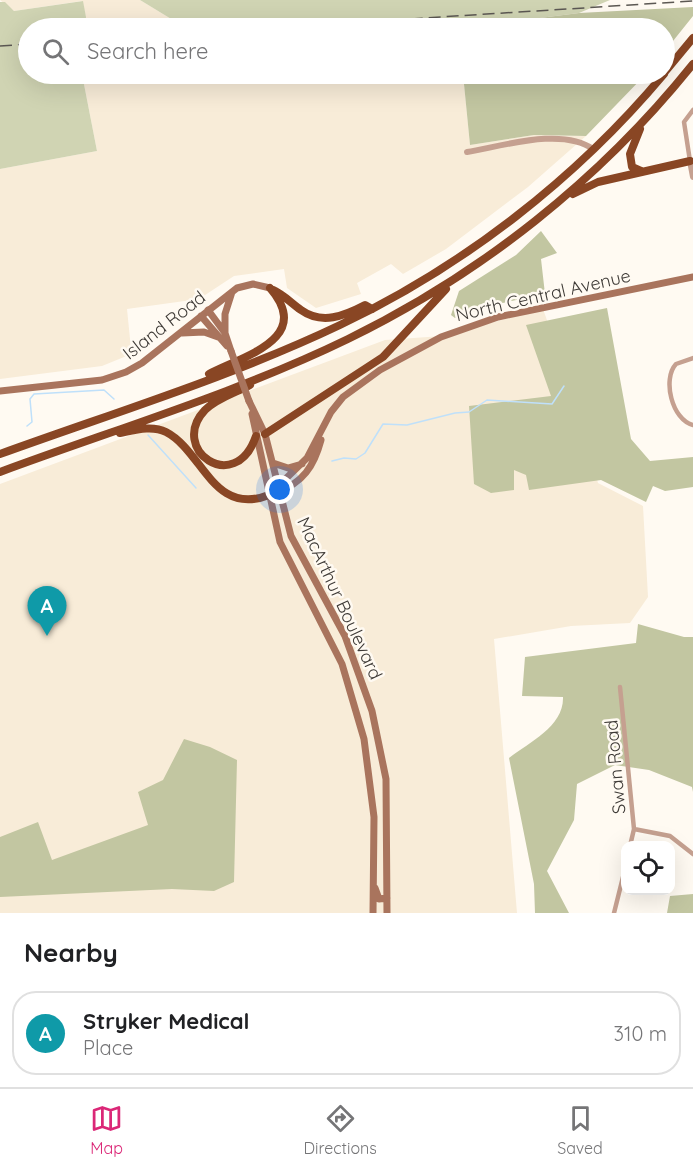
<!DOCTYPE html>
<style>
:root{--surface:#fff;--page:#f6f6f6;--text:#202124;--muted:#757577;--line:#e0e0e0;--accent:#db2777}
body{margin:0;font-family:Quicksand,sans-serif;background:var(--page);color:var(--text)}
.controls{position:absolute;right:18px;bottom:18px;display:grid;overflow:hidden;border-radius:12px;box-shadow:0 6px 24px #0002}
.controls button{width:54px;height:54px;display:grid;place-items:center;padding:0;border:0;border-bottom:2px solid var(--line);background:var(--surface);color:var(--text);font:30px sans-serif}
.you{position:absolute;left:280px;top:490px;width:21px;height:21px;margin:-15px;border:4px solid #fff;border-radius:50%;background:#1a73e8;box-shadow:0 0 0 9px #1a73e833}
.badge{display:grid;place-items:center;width:39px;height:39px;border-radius:50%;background:var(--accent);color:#fff;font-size:20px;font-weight:700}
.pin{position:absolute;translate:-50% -50px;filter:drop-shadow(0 2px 3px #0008)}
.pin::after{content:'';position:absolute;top:32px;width:21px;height:18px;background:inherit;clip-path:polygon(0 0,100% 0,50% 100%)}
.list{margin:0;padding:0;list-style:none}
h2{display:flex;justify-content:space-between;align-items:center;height:78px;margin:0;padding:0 24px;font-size:26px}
h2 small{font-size:20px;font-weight:400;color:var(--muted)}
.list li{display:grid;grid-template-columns:39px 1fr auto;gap:18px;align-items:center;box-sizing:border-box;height:84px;margin:0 12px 12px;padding:0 12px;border:2px solid var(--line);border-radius:24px}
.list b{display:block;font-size:22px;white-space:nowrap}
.list p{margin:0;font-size:20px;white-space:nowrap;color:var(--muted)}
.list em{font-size:20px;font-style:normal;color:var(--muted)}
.icon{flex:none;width:33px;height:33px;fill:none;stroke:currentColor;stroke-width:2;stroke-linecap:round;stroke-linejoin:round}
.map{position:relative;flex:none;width:693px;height:913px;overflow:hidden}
.search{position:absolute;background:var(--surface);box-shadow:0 6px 24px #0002;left:18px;right:18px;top:18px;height:66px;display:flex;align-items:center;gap:15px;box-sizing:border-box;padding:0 21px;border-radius:33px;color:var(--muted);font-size:22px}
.sheet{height:174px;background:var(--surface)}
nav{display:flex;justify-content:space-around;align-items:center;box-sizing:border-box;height:84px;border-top:2px solid var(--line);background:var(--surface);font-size:16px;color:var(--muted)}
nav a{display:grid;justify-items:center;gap:3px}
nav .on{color:var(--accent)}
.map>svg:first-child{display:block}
.built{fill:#f8ecd8}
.green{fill:#d0d4b3}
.forest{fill:#c2c6a1}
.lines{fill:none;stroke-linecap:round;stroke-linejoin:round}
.stream{stroke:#bfe0fa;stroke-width:1.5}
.minor{stroke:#c5a090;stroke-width:4.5}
.tertiary{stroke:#c5a090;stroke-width:6}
.secondary{stroke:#a9745d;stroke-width:7}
.trunk{stroke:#894624;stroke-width:8}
.rail{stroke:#5c5853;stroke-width:1.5;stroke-dasharray:12 6;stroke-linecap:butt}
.secondary-bridge{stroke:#a9745d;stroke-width:7}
.labels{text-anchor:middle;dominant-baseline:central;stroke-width:5;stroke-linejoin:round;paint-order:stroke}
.street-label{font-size:18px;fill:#3e3a36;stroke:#fffaf2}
</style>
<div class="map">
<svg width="693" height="913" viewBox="0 0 693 913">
<rect width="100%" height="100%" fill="#fffaf2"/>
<path class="built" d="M0,0h140l46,28h-101l1,-11 -4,-16 -68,10z
M82,74h381l7,71 64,-10 52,1 -58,51 -82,62 -43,25 -12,-10 -34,19 4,11 -45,14 -29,-20 -3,-19 -50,7 -35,23 -72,10 4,40 -2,6 -27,11 -102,13v-210l97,-18z
M543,309l27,76 28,98 45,23 5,91 -18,26 -59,3 -77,13 23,274h-517v-429l385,-144 57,-4z"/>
<path class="green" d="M140,0h470l-31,13 -118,15h-275z
M83,1l3,16 -1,11h-57v46h54l15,77 -97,18v-167h5l9,9z"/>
<path class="forest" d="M693,7v9l-28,35 -1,-23h-203l118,-15z
M463,74h183l-60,62 -52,-1 -64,10z
M541,231l16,22 -16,6 4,35 -52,11 -38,13 -4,-3 8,-24 57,-36z
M607,308l24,131 19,22 43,-4v30l-28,4 -12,-5 -7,16 -45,-22 -72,10 -3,-15 -12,-5v20l-23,3 -17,-9 -5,-78 82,-10 -25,-71z
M638,624l46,13h9v155l-1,-5 -43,-17 -34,-5 -38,19 -3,36 -27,51 22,42h-34l-1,-29 -25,-126c21,-16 55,-32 54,-61l-41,-1 3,-39 111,-14z
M184,739l26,8 27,13 -3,122 -20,9 -42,-2 -172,8v-60l38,-15 14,38 96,-35 -10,-33 25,-12z
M693,894v19h-26l3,-17z"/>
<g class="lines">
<path class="stream" d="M27,426l5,-4 -2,-23 4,-5 70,-4 10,9
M148,435l48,53
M332,461l12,-3 12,1 9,-6 18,-29 24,1 48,-12 14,-1 18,-12 65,4 12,-18"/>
<path class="minor" d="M690,161l-6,-39 9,-12
M693,358l-17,6c-14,15 -4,56 17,61
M620,687l14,142 -4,17
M634,829l36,7 23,18
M614,913l12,-48"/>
<path class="tertiary" d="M467,152c36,-6 95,-25 126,-3
M690,161l3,16"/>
<path class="secondary" d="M208,310l17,23 6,18
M201,316l26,30
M182,333l22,-1 14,5
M225,333v-19l7,-22
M0,391l102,-11 24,-8 16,-9 95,-75 16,-4 17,4
M249,401l16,33 26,102 54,100 27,75 14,68 1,134
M252,414l28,128 62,122 22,75 10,78 -1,96
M273,463l15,5 14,-4
M277,492c26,-9 37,-26 44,-52
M269,495l38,-37 24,-46 12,-15 37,-27 61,-33 57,-20 195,-40
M375,888l4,11 8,-1"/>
<path class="trunk" d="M664,73l29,-35
M640,129l-10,25 2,13 9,4
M573,194l25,-12 92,-21
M273,290c11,5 18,13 28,20 21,15 43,6 64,-5l7,4
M209,374c34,-18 105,-35 61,-86
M250,385c-15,8 -33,13 -45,25 -37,39 30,87 51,26
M120,433c15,-3 32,-8 46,-1 37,19 47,85 103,63
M265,434l118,-77 63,-68
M0,454c113,-41 231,-77 340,-129 124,-59 236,-146 324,-251
M0,472c116,-43 237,-79 348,-133 133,-65 252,-159 345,-275"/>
<path class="rail" d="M205,28l71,-4
M267,28l426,-27
M0,46l28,-2"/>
<path class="secondary-bridge" d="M231,351l18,50"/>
</g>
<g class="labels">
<g class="street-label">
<text transform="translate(543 295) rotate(-13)">North Central Avenue</text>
<text transform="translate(164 325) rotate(-38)">Island Road</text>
<text transform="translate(340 598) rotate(65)">MacArthur Boulevard</text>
<text transform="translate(615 767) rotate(-95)">Swan Road</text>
</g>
</g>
</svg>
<div class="controls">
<button><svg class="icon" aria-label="locate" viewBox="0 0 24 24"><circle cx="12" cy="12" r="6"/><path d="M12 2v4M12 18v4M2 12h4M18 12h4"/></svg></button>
</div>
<div class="you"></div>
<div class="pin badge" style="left:47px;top:636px;background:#0f9aa8">A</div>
<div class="search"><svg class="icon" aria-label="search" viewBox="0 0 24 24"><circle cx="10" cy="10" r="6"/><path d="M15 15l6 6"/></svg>Search here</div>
</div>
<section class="sheet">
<h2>Nearby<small></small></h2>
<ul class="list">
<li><span class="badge" style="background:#0f9aa8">A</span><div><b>Stryker Medical</b><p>Place</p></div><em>310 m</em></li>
</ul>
</section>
<nav>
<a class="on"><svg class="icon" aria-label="map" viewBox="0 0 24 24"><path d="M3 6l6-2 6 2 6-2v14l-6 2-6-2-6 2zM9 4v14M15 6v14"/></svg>Map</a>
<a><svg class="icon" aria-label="directions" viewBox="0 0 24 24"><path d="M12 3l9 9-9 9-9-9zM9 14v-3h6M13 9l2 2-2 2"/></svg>Directions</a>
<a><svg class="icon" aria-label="saved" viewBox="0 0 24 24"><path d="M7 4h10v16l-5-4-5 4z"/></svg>Saved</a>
</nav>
